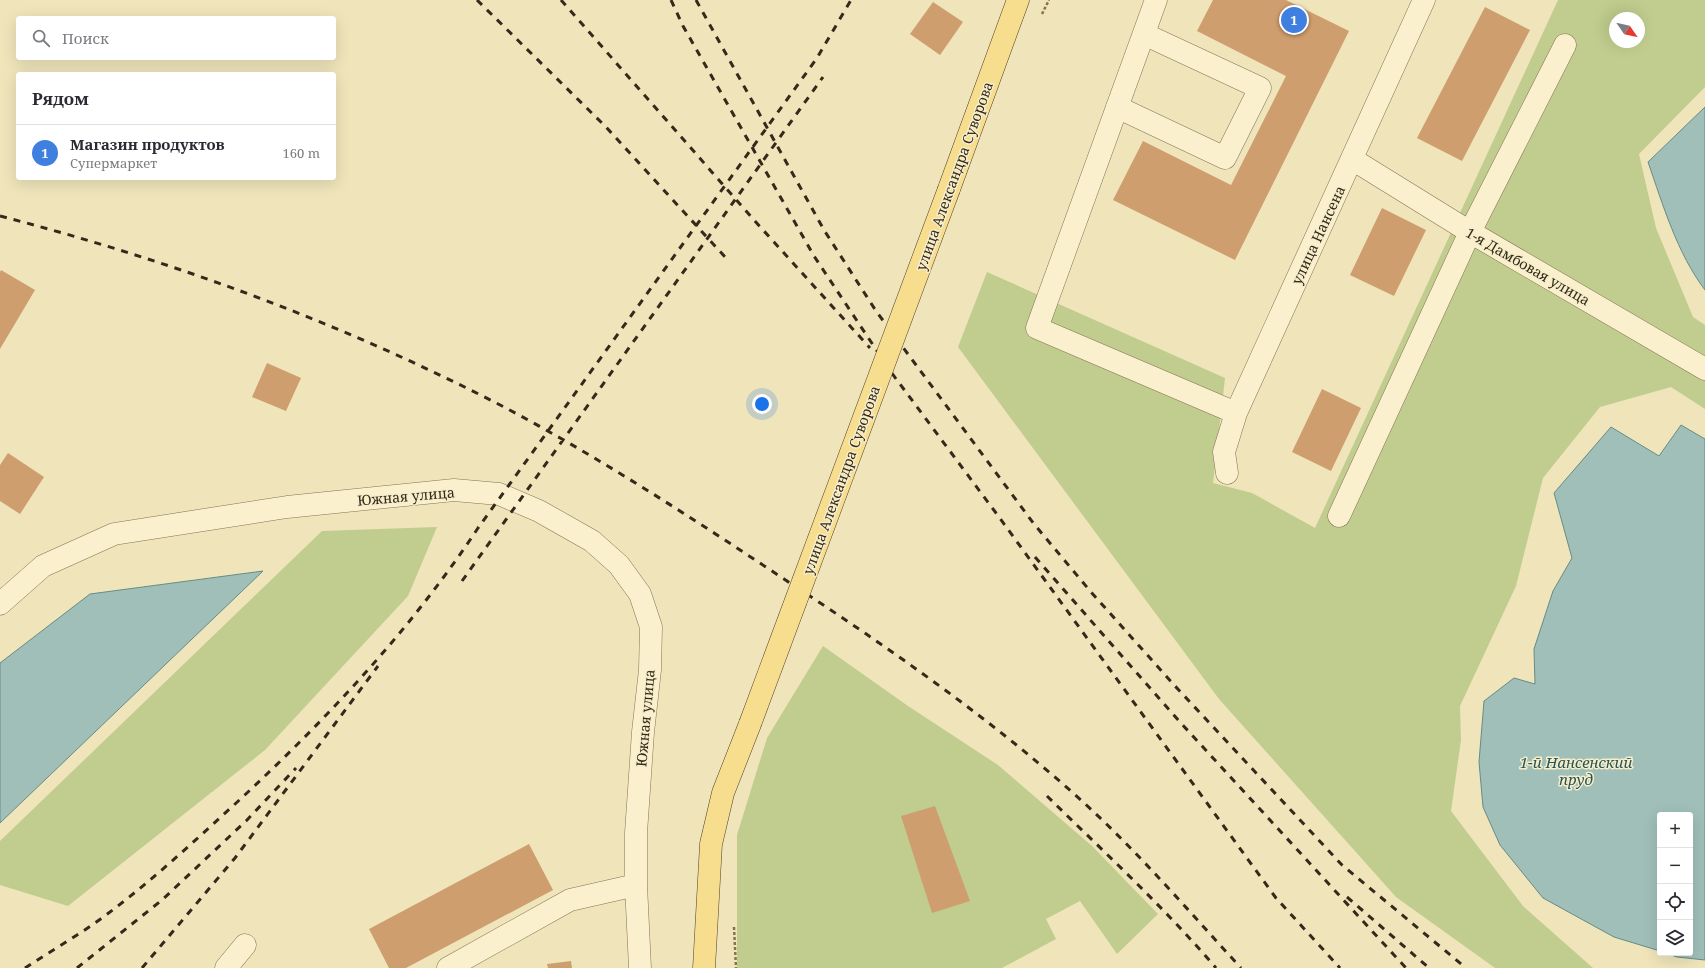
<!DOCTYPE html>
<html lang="ru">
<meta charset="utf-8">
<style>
:root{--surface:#fff;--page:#f2f2f3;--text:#2b2b33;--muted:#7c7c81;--line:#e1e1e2;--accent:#db2777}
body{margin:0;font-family:"Noto Serif",serif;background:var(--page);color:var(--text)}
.controls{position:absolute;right:12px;bottom:12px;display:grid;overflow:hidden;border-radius:4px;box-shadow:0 4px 16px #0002}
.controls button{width:36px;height:36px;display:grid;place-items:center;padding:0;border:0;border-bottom:1px solid var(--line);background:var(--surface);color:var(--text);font:20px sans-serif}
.compass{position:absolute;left:1609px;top:12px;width:36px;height:36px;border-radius:50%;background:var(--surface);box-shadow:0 4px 16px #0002;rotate:124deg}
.you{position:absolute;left:762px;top:404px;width:14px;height:14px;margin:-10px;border:3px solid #fff;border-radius:50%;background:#1a73e8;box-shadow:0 0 0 6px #1a73e833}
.badge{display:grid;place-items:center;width:26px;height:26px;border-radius:50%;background:var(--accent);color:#fff;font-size:13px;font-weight:700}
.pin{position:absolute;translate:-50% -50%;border:2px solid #fff;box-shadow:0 1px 4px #0006}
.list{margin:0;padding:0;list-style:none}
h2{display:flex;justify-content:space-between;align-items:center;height:52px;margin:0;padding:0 16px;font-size:17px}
h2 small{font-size:13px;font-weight:400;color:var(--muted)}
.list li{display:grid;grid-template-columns:26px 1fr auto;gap:12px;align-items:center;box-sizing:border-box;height:56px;padding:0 16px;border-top:1px solid var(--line)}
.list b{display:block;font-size:15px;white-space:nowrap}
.list p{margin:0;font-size:13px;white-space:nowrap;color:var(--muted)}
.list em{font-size:13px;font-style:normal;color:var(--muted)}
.icon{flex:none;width:22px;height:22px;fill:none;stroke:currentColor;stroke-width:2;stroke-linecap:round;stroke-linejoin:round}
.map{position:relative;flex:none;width:1705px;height:968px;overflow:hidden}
.search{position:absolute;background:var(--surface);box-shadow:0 4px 16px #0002;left:16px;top:16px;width:320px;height:44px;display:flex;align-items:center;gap:10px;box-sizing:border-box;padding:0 14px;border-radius:4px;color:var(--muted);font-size:15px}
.panel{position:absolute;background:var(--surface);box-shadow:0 4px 16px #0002;left:16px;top:72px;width:320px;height:108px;border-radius:4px}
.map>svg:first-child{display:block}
.green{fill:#c0cd8e;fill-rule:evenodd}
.water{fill:#9fbfb8;stroke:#668c86}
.building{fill:#cf9e6e}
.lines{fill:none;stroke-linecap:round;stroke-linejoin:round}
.minor-casing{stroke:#867354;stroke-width:23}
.major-casing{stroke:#534029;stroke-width:23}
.path{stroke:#867354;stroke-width:2.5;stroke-dasharray:3 2;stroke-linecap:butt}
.minor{stroke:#faf0cd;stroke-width:22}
.major{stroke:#f6de8e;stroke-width:22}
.rail{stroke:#34291a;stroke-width:3;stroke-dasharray:7 7;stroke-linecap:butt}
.major-bridge-casing{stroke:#534029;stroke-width:23;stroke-linecap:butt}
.major-bridge{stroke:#f6de8e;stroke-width:22}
.labels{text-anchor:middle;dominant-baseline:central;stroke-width:3;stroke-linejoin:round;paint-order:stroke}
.street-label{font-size:14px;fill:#34291a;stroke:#f6edca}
.water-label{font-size:15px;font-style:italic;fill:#285455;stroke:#f6edca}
</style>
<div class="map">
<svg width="1705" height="968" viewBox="0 0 1705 968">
<rect width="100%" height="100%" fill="#efe4ba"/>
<path class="green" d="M1558,0h147v87l-66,67 17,74 37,89 12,8v84l-34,-22 -71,20 -57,71 -27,108 -56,120 1,34 -10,71 72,95 70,62h-98l-99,-71 -177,-198 -261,-352 29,-75 238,106 -12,105 39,10 63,35zM1615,18h24v24h-24z
M437,527l-29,69 -143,154 -197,156 -68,-21v-44l322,-310z
M823,646l85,60 90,59 94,81 66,68 -41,40 -37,-53 -34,18 10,20 -54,29h-265v-133l30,-97z"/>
<path class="water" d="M1705,107v183c-28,-37 -42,-85 -57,-128z
M1681,425l24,14v521l-28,-3 -12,-4h25v-138h-30v136l-46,-14 -71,-39 -43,-53 -17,-38 -4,-45 5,-61 30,-23 21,6 -1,-35 19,-58 19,-33 -18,-65 57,-66 48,29z
M263,571l-263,252v-160l90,-69z"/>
<path class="building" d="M1213,0h73l63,31 -114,229 -122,-60 30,-59 88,44 55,-109 -89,-45z
M933,2l30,20 -23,33 -30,-21z
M1485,7l45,23 -68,131 -45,-23z
M1382,208l44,22 -32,66 -44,-21z
M1,270l34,20 -35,59v-77z
M267,363l34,15 -15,33 -34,-14z
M1322,389l39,19 -30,63 -39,-19z
M8,453l36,24 -24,37 -20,-13v-36z
M935,806l35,95 -38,12 -31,-97z
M529,844l24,46 -147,78h-17l-20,-39z
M571,961l1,7h-24l-1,-4z"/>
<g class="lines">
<defs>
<path id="minor" d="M1156,0l-119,328 199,85
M1117,107l108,51 35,-70 -116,-54
M1352,159l118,73 235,137
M1227,473l-3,-21 12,-39 188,-413
M1339,516l131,-284 95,-187
M0,604l43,-38 71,-32 173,-27 167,-17 45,4 40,17 53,30 27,24 21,29 11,33 -1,43 -7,62 -7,101v52l4,83
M226,968l19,-23
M448,968l122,-68 66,-15"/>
<path id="major" d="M949,189l69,-189
M704,968l7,-124 12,-51 27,-69"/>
</defs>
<use href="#minor" class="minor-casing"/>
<use href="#major" class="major-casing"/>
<path class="path" d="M1042,14l7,-14
M734,927l2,41"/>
<use href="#minor" class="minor"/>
<use href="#major" class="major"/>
<path class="rail" d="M477,0l129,127 120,131
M561,0l193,220 116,128
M671,0l12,26 131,230 77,116 108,145 277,381 64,70
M696,0l128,230 52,81 158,213 57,68 84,94 167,179 124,103
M0,216c174,45 344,108 504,191 98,52 191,113 283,174 99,65 197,133 285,211 61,54 114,116 169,176
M1035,557l144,164 227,247
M462,581l361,-504
M1047,796c57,56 117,111 169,172
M1347,897l82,71
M25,968c23,-15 47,-29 70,-45 49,-35 94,-77 139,-118 90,-83 176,-174 244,-277l339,-470 34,-58
M77,968l85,-68 85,-80 49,-52
M142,968l93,-110 143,-192"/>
<defs>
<path id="major-bridge" d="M750,724l199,-535"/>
</defs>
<use href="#major-bridge" class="major-bridge-casing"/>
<use href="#major-bridge" class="major-bridge"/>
</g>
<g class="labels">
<g class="street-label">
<text transform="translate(954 176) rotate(-70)">улица Александра Суворова</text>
<text transform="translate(1318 235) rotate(-65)">улица Нансена</text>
<text transform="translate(1528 266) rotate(30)">1-я Дамбовая улица</text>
<text transform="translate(841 480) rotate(-70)">улица Александра Суворова</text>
<text transform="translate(406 496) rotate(-5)">Южная улица</text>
<text transform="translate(645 718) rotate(-85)">Южная улица</text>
</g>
<g class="water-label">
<text x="1576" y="762">1-й Нансенский<tspan x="1576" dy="17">пруд</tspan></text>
</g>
</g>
</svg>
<div class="controls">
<button>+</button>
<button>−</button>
<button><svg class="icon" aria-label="locate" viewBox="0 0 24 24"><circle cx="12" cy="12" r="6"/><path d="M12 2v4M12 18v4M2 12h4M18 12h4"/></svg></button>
<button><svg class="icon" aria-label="layers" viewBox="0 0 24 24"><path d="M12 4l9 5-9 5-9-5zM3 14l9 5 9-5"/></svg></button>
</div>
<svg class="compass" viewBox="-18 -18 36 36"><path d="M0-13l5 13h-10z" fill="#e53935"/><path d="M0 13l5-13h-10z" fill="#7c7c81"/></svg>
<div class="you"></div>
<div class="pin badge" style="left:1294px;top:20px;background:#3f7fe0">1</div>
<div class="search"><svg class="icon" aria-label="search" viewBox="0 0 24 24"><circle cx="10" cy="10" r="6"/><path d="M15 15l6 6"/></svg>Поиск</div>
<section class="panel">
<h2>Рядом<small></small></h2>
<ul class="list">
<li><span class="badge" style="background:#3f7fe0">1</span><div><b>Магазин продуктов</b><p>Супермаркет</p></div><em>160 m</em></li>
</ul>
</section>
</div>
